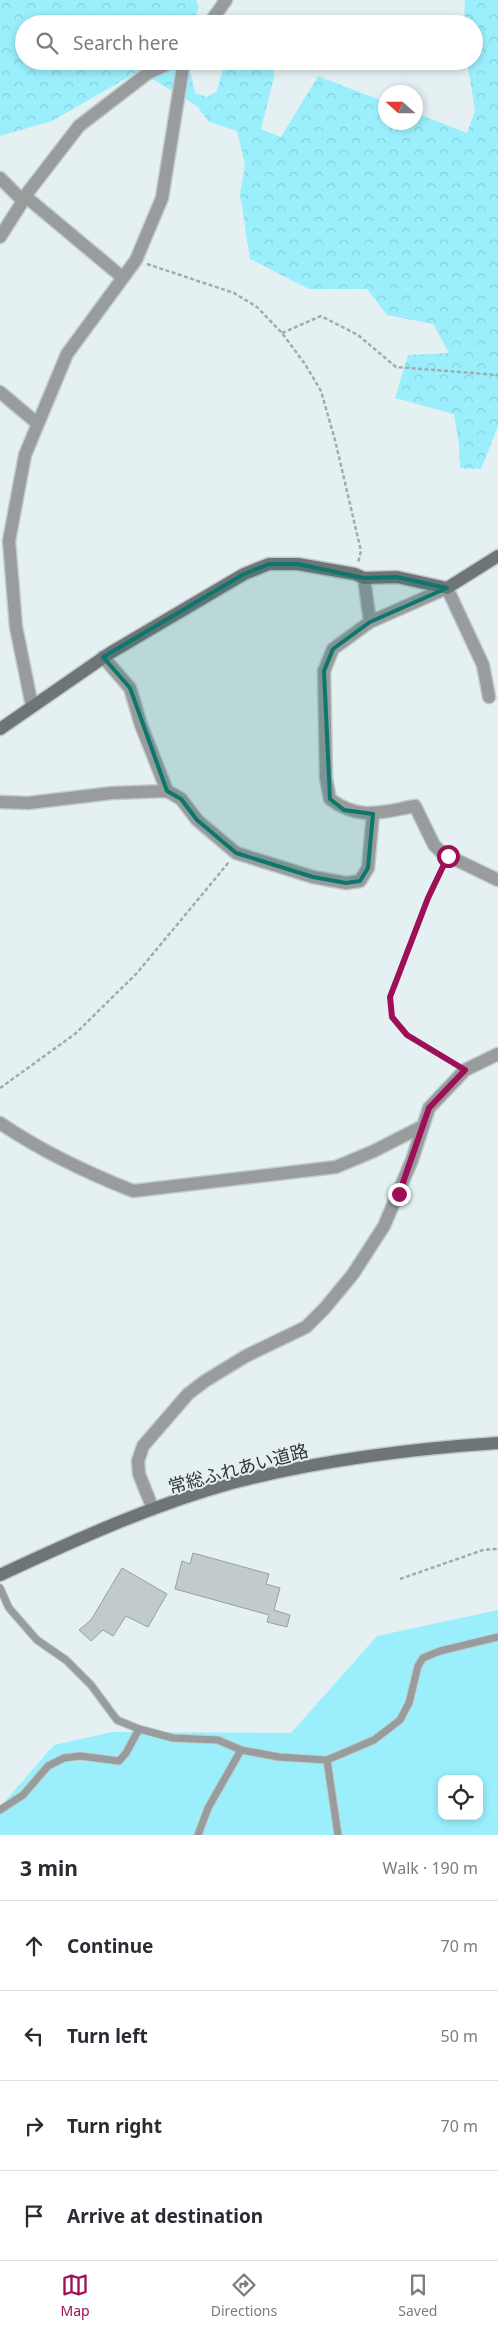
<!DOCTYPE html>
<meta charset="utf-8">
<style>
:root{--surface:#fff;--page:#f2f2f3;--text:#2b2b33;--muted:#7c7c81;--line:#e1e1e2;--accent:#9f0f57}
body{margin:0;font-family:"Noto Sans","Noto Sans JP",sans-serif;background:var(--page);color:var(--text)}
.controls{position:absolute;right:15px;bottom:15px;display:grid;overflow:hidden;border-radius:10px;box-shadow:0 2px 8px #0003}
.controls button{width:45px;height:45px;display:grid;place-items:center;padding:0;border:0;border-bottom:1px solid var(--line);background:var(--surface);color:var(--text);font:25px sans-serif}
.compass{position:absolute;left:378px;top:85px;width:45px;height:45px;border-radius:50%;background:var(--surface);box-shadow:0 2px 8px #0003;rotate:291deg}
.stop{position:absolute;width:15px;height:15px;margin:-11px;border:4px solid #9f0f57;border-radius:50%;background:#fff}
.stop.end{background:#9f0f57;border-color:#fff;box-shadow:0 1px 5px #0008}
.list{margin:0;padding:0;list-style:none}
h2{display:flex;justify-content:space-between;align-items:center;height:65px;margin:0;padding:0 20px;font-size:21px}
h2 small{font-size:16px;font-weight:400;color:var(--muted)}
.list li{display:grid;grid-template-columns:32px 1fr auto;gap:15px;align-items:center;box-sizing:border-box;height:90px;padding:0 20px;border-top:1px solid var(--line)}
.list b{display:block;font-size:19px;white-space:nowrap}
.list em{font-size:16px;font-style:normal;color:var(--muted)}
.icon{flex:none;width:28px;height:28px;fill:none;stroke:currentColor;stroke-width:2;stroke-linecap:round;stroke-linejoin:round}
.map{position:relative;flex:none;width:498px;height:1835px;overflow:hidden}
.search{position:absolute;background:var(--surface);box-shadow:0 2px 8px #0003;left:15px;right:15px;top:15px;height:55px;display:flex;align-items:center;gap:12px;box-sizing:border-box;padding:0 18px;border-radius:28px;color:var(--muted);font-size:19px}
.sheet{height:425px;background:var(--surface)}
nav{display:flex;justify-content:space-around;align-items:center;box-sizing:border-box;height:70px;border-top:1px solid var(--line);background:var(--surface);font-size:14px;color:var(--muted)}
nav a{display:grid;justify-items:center;gap:2px}
nav .on{color:var(--accent)}
.map>svg:first-child{display:block}
.grass{fill:#9beffc;fill-rule:evenodd}
.forest{fill:url(#forest-crowns)}
.building{fill:#c1cbcd;stroke:#96a0a1}
.lines{fill:none;stroke-linecap:round;stroke-linejoin:round}
.lane-casing{stroke:#c1cbcc;stroke-width:9}
.street-casing{stroke:#c1cbcc;stroke-width:15}
.secondary-casing{stroke:#c1cbcc;stroke-width:15}
.path{stroke:#a3acad;stroke-width:2.5;stroke-dasharray:4 2.5;stroke-linecap:butt}
.lane{stroke:#989c9d;stroke-width:7}
.street{stroke:#989c9d;stroke-width:12}
.secondary{stroke:#6f7576;stroke-width:12}
.route{stroke:#9f0f57;stroke-width:6}
.marked{fill:#0f766e;fill-opacity:0.2;stroke:#0f766e;stroke-width:4;stroke-linejoin:round}
.labels{text-anchor:middle;dominant-baseline:central;stroke-width:4;stroke-linejoin:round;paint-order:stroke}
.street-label{font-size:18px;fill:#313535;stroke:#e5f0f2}
</style>
<div class="map">
<svg width="498" height="1835" viewBox="0 0 498 1835">
<defs>
<pattern id="forest-crowns" width="20" height="18" patternUnits="userSpaceOnUse" patternTransform="scale(1.25)"><rect width="20" height="18" fill="#9beffc"/><path d="M2 6a3 3 0 1 1 6 0M12 15a3 3 0 1 1 6 0" fill="none" stroke="#86ced9"/></pattern>
</defs>
<rect width="100%" height="100%" fill="#e5f0f2"/>
<path class="grass" d="M498,1610v225h-498v-28l54,-62 58,-13 179,1 86,-97zM442,1779h37v37h-37z"/>
<path class="forest" d="M0,0h196l3,7 -6,17h-169v37h164l7,32 12,4 10,-6 7,-26 7,-4h43v16l-13,52 20,8 37,-61 67,26 1,20h30v-9l51,20 8,-22 -8,-50h7v-37h-10l1,-24h33v426l-17,43 -21,-1 -1,-23 -5,-31 -59,-16 13,-43 41,-2 -16,-29 -46,-9 -20,-26h-58l-59,-30 -10,-65 5,-29 -8,-34 -28,-9 -12,-16 -58,-35 -87,50 -52,15z"/>
<path class="building" d="M193,1553l76,21 -3,10 14,4 -6,22 16,5 -3,12 -20,-5 2,-7 -94,-26 7,-28 8,3z
M122,1568l45,26 -19,33 -22,-11 -13,20 -10,-6 -12,11 -12,-11 12,-10z"/>
<g class="lines">
<defs>
<path id="lane" d="M0,1588l9,20 28,32 29,20 25,25 26,35 22,9
M327,1760l11,75
M0,1810l23,-15 25,-29 16,-8 16,-2 39,5 7,-8 13,-24 34,9 45,2 23,10 38,7 48,3 47,-20 26,-20 9,-17 9,-37 5,-8 17,-7 58,-14
M198,1835l10,-27 33,-58"/>
<path id="street" d="M209,24l17,-24
M0,178l23,23 2,-5 97,81
M25,196l54,-70 69,-53 27,-12
M0,237l23,-36
M0,392l38,32
M364,578l6,44 -37,27 -9,22 2,107 4,21c29,22 52,13 85,7l19,39 8,8 56,27
M370,622l77,-34 36,77 6,32
M103,657l27,31 11,37 26,66
M32,706l-16,-79 -7,-86 16,-86 42,-101 69,-94 26,-62 22,-137
M0,802l28,1 84,-10 55,-2 14,8 16,21 39,33 77,24 33,6 14,-2 8,-13 5,-54
M0,1123c38,26 90,51 133,68l203,-24 38,-16 49,-25
M153,1509l-14,-35 -1,-13 5,-15 45,-52 17,-13 41,-25 60,-29 19,-19 28,-34 31,-48 28,-66 17,-52 36,-38 33,-16"/>
<path id="secondary" d="M0,729l110,-76 134,-79 25,-10h29l57,10 9,4 33,-1 50,11 51,-32
M0,1575c75,-35 152,-70 232,-92 88,-23 176,-34 266,-40"/>
</defs>
<use href="#lane" class="lane-casing"/>
<use href="#street" class="street-casing"/>
<use href="#secondary" class="secondary-casing"/>
<path class="path" d="M147,264l87,29 23,14 25,26 23,31 16,27 14,49 26,111 -3,12
M282,333l39,-17 37,19 38,32 102,8
M443,867l-15,31 -38,99 2,20 15,18 48,29
M0,1088l75,-54 62,-61 92,-111
M400,1579l83,-29 15,-1"/>
<use href="#lane" class="lane"/>
<use href="#street" class="street"/>
<use href="#secondary" class="secondary"/>
</g>
<g class="lines">
<path class="route" d="M399,1194l30,-86 36,-38 -58,-35 -15,-18 -2,-20 38,-99 20,-42"/>
</g>
<path class="marked" d="M269,564h29l66,14 33,-1 50,11 -77,34 -37,27 -9,22 6,128 14,11 29,4 -5,54 -8,13 -14,2 -33,-6 -77,-24 -39,-33 -16,-21 -14,-8 -37,-103 -27,-31 141,-83z"/>
<g class="labels">
<g class="street-label">
<text transform="translate(238 1468) rotate(-15)">常総ふれあい道路</text>
</g>
</g>
</svg>
<div class="controls">
<button><svg class="icon" aria-label="locate" viewBox="0 0 24 24"><circle cx="12" cy="12" r="6"/><path d="M12 2v4M12 18v4M2 12h4M18 12h4"/></svg></button>
</div>
<svg class="compass" viewBox="-18 -18 36 36"><path d="M0-13l5 13h-10z" fill="#e53935"/><path d="M0 13l5-13h-10z" fill="#7c7c81"/></svg>
<div class="stop" style="left:448px;top:856px"></div>
<div class="stop end" style="left:399px;top:1194px"></div>
<div class="search"><svg class="icon" aria-label="search" viewBox="0 0 24 24"><circle cx="10" cy="10" r="6"/><path d="M15 15l6 6"/></svg>Search here</div>
</div>
<section class="sheet">
<h2>3 min<small>Walk · 190 m</small></h2>
<ul class="list">
<li><svg class="icon" aria-label="ahead" viewBox="0 0 24 24"><path d="M12 20V5M6 11l6-6 6 6"/></svg><div><b>Continue</b></div><em>70 m</em></li>
<li><svg class="icon" aria-label="left" viewBox="0 0 24 24"><path d="M17 20v-9H6M10 6l-5 5 5 5"/></svg><div><b>Turn left</b></div><em>50 m</em></li>
<li><svg class="icon" aria-label="right" viewBox="0 0 24 24"><path d="M7 20v-9h11M14 6l5 5-5 5"/></svg><div><b>Turn right</b></div><em>70 m</em></li>
<li><svg class="icon" aria-label="arrive" viewBox="0 0 24 24"><path d="M6 21V4h12l-3 4 3 4H6"/></svg><div><b>Arrive at destination</b></div></li>
</ul>
</section>
<nav>
<a class="on"><svg class="icon" aria-label="map" viewBox="0 0 24 24"><path d="M3 6l6-2 6 2 6-2v14l-6 2-6-2-6 2zM9 4v14M15 6v14"/></svg>Map</a>
<a><svg class="icon" aria-label="directions" viewBox="0 0 24 24"><path d="M12 3l9 9-9 9-9-9zM9 14v-3h6M13 9l2 2-2 2"/></svg>Directions</a>
<a><svg class="icon" aria-label="saved" viewBox="0 0 24 24"><path d="M7 4h10v16l-5-4-5 4z"/></svg>Saved</a>
</nav>
